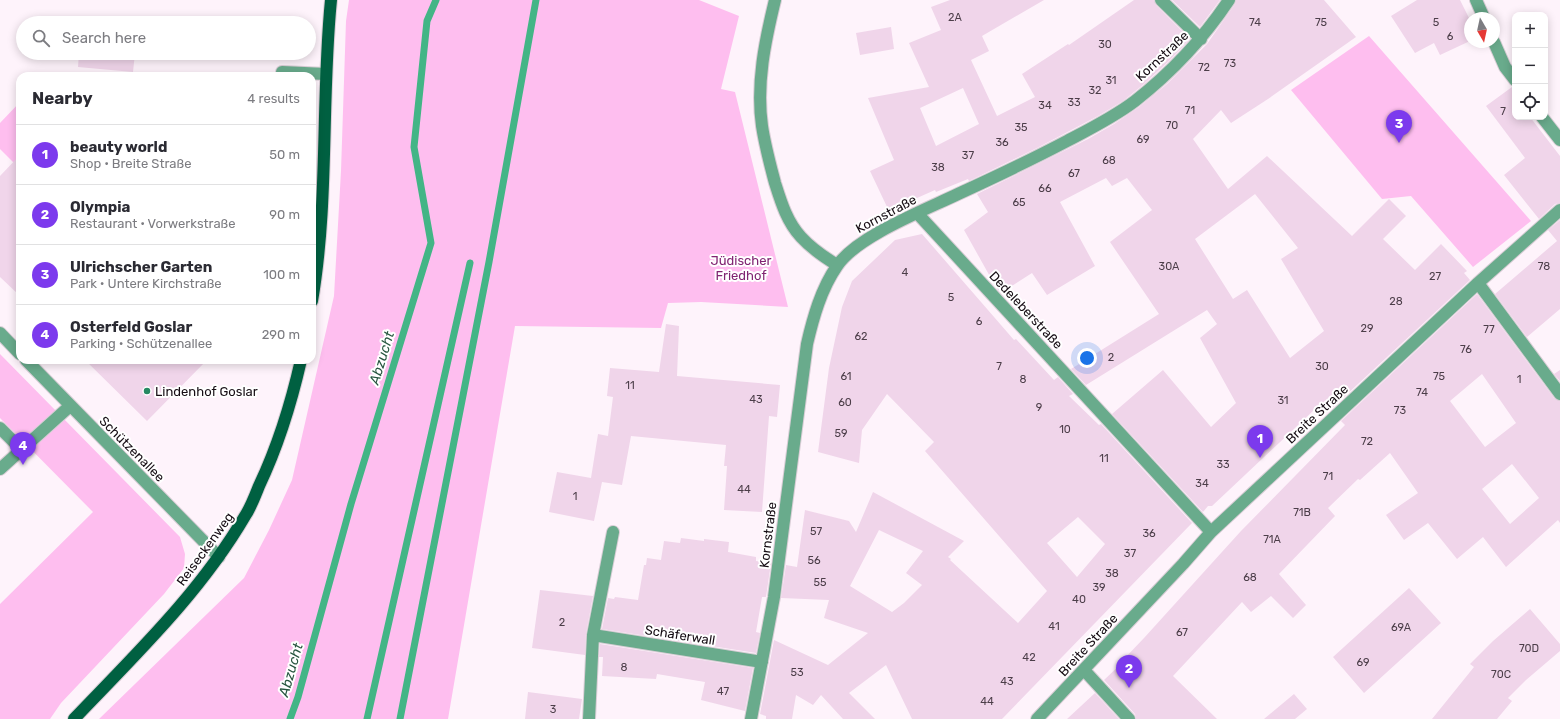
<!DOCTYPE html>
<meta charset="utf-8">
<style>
:root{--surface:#fff;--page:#f2f2f3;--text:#2b2b33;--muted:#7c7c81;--line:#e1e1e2;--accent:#7c3aed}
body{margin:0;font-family:Rubik,sans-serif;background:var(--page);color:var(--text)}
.controls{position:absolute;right:12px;top:12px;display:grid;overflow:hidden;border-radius:8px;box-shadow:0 2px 10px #0003}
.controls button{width:36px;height:36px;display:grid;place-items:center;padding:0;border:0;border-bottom:1px solid var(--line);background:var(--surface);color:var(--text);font:20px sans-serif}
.compass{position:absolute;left:1464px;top:12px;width:36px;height:36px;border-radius:50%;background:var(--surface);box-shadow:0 2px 10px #0003;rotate:171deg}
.you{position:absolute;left:1087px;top:358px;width:14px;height:14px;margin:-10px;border:3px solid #fff;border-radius:50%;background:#1a73e8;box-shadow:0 0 0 6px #1a73e833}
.badge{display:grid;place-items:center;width:26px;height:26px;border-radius:50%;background:var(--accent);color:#fff;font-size:13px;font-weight:700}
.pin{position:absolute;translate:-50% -33px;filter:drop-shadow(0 1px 2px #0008)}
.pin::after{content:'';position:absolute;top:21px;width:14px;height:12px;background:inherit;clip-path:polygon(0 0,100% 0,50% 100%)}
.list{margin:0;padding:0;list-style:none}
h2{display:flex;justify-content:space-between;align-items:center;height:52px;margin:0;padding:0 16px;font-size:17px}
h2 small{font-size:13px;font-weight:400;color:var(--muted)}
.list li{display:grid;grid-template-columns:26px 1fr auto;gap:12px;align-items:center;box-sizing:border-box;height:60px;padding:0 16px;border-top:1px solid var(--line)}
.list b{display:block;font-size:15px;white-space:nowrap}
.list p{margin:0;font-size:13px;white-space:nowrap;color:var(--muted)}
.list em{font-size:13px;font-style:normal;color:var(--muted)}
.icon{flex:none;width:22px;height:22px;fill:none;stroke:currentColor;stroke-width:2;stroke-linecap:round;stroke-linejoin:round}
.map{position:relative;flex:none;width:1560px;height:719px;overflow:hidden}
.search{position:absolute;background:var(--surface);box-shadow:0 2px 10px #0003;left:16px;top:16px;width:300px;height:44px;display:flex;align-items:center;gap:10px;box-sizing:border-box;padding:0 14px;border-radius:22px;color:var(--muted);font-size:15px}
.panel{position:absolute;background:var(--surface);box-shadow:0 2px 10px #0003;left:16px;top:72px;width:300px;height:292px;border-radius:12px}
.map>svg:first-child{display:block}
.green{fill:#febeef}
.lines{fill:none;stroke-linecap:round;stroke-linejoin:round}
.stream{stroke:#43b586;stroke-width:7}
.building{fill:#f0d5ea;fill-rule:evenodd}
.minor-casing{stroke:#d9ced6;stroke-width:14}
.major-casing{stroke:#d9ced6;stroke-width:14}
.minor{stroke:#69ab8c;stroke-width:12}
.major{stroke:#006041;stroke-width:12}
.poi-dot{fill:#268962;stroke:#fff;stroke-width:1.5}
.labels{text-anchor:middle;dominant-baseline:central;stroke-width:4;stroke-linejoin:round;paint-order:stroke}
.number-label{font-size:11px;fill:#4c3e49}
.street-label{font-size:13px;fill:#150c13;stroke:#fff}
.park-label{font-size:13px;fill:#802472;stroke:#fff}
.poi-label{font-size:13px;fill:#150c13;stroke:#fff;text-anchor:start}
.water-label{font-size:14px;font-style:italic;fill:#285641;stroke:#fff}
</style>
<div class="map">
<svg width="1560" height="719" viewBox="0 0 1560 719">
<rect width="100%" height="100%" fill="#fef3fb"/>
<path class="green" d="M349,0h350l40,16 -18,73 14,3 53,215 -87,-5 -33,1 -7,25 -146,-2 -67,393h-349l145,-141 25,-48 23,-50 42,-184 7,-125 5,-150z
M1369,36l162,185 -58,46 -62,-71 -29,3 -91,-109z
M20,102v67l-20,-20v-26z
M0,354l180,183 5,17 -1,14 -20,26 -103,109 -11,16h-50v-115l93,-92 -93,-94z"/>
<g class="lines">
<path class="stream" d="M290,719l8,-22 53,-193 80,-261 -17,-96 13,-126 9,-21
M367,719l103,-456
M400,719l89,-457 47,-262"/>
</g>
<path class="building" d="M950,0h94l-62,36 7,15 -18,9 26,56 38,-19 -13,-23 46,-30 1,1 65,-45h20l2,5 34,34 -21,22 -25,23 -21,17 -25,15 -61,32 -68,33 -1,-2 -32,13 -1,-2 -18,8 -29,11 -18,-38 24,-11 -26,-62 61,-11 -20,-44 32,-13 -10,-23zM963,88l16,36 -43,22 -16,-38z
M1172,0h48l-20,27z
M1236,0h88l32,37 -88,62 -37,24 -10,-13 -28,29 35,50 39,-33 85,80 37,-37 17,17 -23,23 32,31 26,-26 26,27 -3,2 6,7 -140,130 -5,-6 -9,8 -2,-2 -86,81 -16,15h-4l-5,6 -91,-98 51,-44 48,57 25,-24 -36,-65 17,-14 -10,-14 -121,75 -15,-16 88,-55 -49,-72 42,-32 -25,-32 -15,8 -6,-8 -46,24 35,64 -48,29 -15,-22 -31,20 -4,-4 -33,-59 24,-18 -11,-18 111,-55 26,-15 25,-17 28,-23 40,-40 28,-40zM1255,194l43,54 -17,11 43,72 -34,27 -43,-68 -14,9 -38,-60z
M1417,0h43l10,20v21l-30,14 -6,-12 -19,10 -24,-37z
M891,27l3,22 -34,6 -4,-22z
M79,53h56l-2,19 -55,-5z
M1512,87h3v30h15l30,39v47l-5,1 -16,15 -35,-44 21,-17 -39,-52z
M20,155v141l-20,-19v-101z
M1560,220v89l-33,28 -32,-43 62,-53 -9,-11z
M922,234l92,106 2,-1 38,41 4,-3 15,17 -4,2 30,29 2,-1 91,99 -190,196h-90l-26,-54 -37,28 26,26h-32l-22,-24 -8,10 -17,-10 -4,24h-26v-3l-6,-2 14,-74 54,25 40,-32 -44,-15 5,-18 -48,-2 5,-33 11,2 8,-57 44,11 7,11 17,-40 91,49 -16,16 3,2 -1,1 68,63 29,-32 -122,-140 9,-9 -47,-48 -25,36 -3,33 -41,-11 11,-84 13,-61 10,-26 43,-41zM1078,517l27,27 -28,33 -30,-34zM879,530l44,21 -17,22 16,12 -18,18 -12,9 -42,-26z
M1477,294l77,104 6,3v122l-2,-3 -52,47 -23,-30 -26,22 -29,-36 -24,17 -18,-25 32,-22 -28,-40 -30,27 -2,-1 -30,29 7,8 -56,58 27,31 -13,13 -22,-22 -20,16 -9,-10 -69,74 44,43h-81l-1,-5 -31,-34 20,-19 -1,-1 21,-22 97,-107 104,-106 -4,-4zM1482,374l34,49 -31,24 -35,-46zM1512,464l27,34 -29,26 -28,-35z
M666,324l13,2 -2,50 103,9 -3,32 -8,-1 -7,96 -38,-2 3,-44h-3l2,-21 -95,-9 -9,49 -20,-3 -8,39 -45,-9 8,-40 34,6 7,-44 10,2 5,-39 -6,-1 3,-28 49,4z
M85,360h122l-60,61z
M1560,370v11l-6,-7z
M681,538l23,3v-2l25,3 -1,10 28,5v4l15,2 -5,34h-4l-6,35 4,1 -4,20 -154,-24 6,-31 6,1 1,-2 23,3 6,-35h2l1,-7 14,2 3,-19 16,2z
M1409,588l32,35 -77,70 -31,-36z
M540,590l53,6 -7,38 -1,21 -53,-7z
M1530,609l30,35v7l-34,29 -18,18 4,3 -15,18h-65l42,-52 -4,-3 23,-23z
M600,644l153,24 -8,43 -44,-11 4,-18 -48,-8 -1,5 -54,-3 1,-19h-4z
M528,692l54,7 -3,20h-54z
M1095,693l24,26h-52z
M1294,694l13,15 -12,10h-31z"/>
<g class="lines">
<defs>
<path id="minor" d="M775,0c-10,41 -19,84 -13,126 3,20 8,38 13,57 6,19 12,39 26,54 10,11 23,20 36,28
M1161,0l40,39
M1476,0l8,18
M1494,42l11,25 10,13
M282,76v-4l44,2
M1542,117l18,23
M917,213l294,319
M1478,283l82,111
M0,333l20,21
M26,360l193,197
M0,428l21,21
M0,469l70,-63
M593,635l169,27
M1084,670l45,49
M589,719l4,-84 20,-103
M751,719l23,-122 33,-253c6,-26 14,-55 30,-78 20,-30 88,-56 121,-72 37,-17 73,-34 109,-53 23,-12 47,-24 68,-40 37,-29 68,-62 94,-101
M1037,719l146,-155 28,-32 267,-249 82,-73"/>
<path id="major" d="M312,301c17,-99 9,-201 19,-301
M74,719c61,-64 126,-126 171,-203 6,-9 10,-20 14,-30 19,-40 32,-82 42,-126"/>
</defs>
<use href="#minor" class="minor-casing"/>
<use href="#major" class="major-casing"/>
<use href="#minor" class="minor"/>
<use href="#major" class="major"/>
</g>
<circle class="poi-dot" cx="147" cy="391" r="4"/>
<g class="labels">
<g class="number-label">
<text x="955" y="17">2A</text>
<text x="1255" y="22">74</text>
<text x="1321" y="22">75</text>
<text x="1436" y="22">5</text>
<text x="1450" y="36">6</text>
<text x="1105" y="44">30</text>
<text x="1230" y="63">73</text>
<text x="1204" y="67">72</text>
<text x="1111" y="80">31</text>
<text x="1095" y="90">32</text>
<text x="1074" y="102">33</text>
<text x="1045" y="105">34</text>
<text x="1190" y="110">71</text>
<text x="1503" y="111">7</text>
<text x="1172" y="125">70</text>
<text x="1021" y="127">35</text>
<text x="1143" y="139">69</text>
<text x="1002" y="142">36</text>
<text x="968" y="155">37</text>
<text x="1109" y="160">68</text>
<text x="938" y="167">38</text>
<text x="1074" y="173">67</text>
<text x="1045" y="188">66</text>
<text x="1019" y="202">65</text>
<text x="1169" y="266">30A</text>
<text x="1544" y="266">78</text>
<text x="905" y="272">4</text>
<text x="1435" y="276">27</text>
<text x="951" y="297">5</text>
<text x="1396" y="301">28</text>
<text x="979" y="321">6</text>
<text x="1367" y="328">29</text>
<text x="1489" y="329">77</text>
<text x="861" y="336">62</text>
<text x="1466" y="349">76</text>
<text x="1111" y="357">2</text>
<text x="999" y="366">7</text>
<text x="1322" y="366">30</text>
<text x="846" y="376">61</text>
<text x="1439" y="376">75</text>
<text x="1023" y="379">8</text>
<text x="1519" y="379">1</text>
<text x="630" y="385">11</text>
<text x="1422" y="392">74</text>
<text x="756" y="399">43</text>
<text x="1283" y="400">31</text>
<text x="845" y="402">60</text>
<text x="1039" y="407">9</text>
<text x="1400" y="410">73</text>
<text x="1065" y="429">10</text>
<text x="841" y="433">59</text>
<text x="1367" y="441">72</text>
<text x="1104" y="458">11</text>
<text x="1223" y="464">33</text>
<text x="1328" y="476">71</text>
<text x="1202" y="483">34</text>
<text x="744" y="489">44</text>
<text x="575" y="496">1</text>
<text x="1302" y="512">71B</text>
<text x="816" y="531">57</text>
<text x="1149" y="533">36</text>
<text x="1272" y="539">71A</text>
<text x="1130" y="553">37</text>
<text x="814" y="560">56</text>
<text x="1112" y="573">38</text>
<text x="1250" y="577">68</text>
<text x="820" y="582">55</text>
<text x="1099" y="587">39</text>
<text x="1079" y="599">40</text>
<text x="562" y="622">2</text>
<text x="1054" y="626">41</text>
<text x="1401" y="627">69A</text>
<text x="1182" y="632">67</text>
<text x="1529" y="648">70D</text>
<text x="1029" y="657">42</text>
<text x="1363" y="662">69</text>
<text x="624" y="667">8</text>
<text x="797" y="672">53</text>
<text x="1501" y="674">70C</text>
<text x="1007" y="681">43</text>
<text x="723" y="691">47</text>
<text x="987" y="701">44</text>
<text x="553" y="709">3</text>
</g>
<g class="street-label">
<text transform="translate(1162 56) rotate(-43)">Kornstraße</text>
<text transform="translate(886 214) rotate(-28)">Kornstraße</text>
<text transform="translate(1026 310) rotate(47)">Dedeleberstraße</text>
<text transform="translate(1317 414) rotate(-43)">Breite Straße</text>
<text transform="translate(132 449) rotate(45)">Schützenallee</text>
<text transform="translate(768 535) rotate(-83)">Kornstraße</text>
<text transform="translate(205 549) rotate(-54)">Reiseckenweg</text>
<text transform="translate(680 635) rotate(9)">Schäferwall</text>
<text transform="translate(1088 645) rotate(-47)">Breite Straße</text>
</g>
<g class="park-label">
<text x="741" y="260">Jüdischer<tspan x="741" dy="15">Friedhof</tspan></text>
</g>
<g class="poi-label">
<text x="155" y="391">Lindenhof Goslar</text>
</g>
<g class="water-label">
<text transform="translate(382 358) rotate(-73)">Abzucht</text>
<text transform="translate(291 670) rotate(-74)">Abzucht</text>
</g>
</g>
</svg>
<div class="controls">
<button>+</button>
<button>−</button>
<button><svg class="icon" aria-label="locate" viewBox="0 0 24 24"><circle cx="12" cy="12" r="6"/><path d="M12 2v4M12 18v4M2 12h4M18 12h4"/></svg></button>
</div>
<svg class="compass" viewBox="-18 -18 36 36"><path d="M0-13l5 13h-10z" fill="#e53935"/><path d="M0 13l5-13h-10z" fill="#7c7c81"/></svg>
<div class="you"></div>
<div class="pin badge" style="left:1260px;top:458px">1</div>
<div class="pin badge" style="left:1129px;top:688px">2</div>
<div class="pin badge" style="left:1399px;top:143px">3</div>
<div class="pin badge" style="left:23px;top:465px">4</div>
<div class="search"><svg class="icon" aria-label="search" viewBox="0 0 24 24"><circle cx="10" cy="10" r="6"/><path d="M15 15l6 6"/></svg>Search here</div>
<section class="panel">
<h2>Nearby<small>4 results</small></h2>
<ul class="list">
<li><span class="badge">1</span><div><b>beauty world</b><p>Shop · Breite Straße</p></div><em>50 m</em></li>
<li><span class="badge">2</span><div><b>Olympia</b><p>Restaurant · Vorwerkstraße</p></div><em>90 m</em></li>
<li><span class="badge">3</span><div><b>Ulrichscher Garten</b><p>Park · Untere Kirchstraße</p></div><em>100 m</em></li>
<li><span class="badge">4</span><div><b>Osterfeld Goslar</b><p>Parking · Schützenallee</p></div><em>290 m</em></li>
</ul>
</section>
</div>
